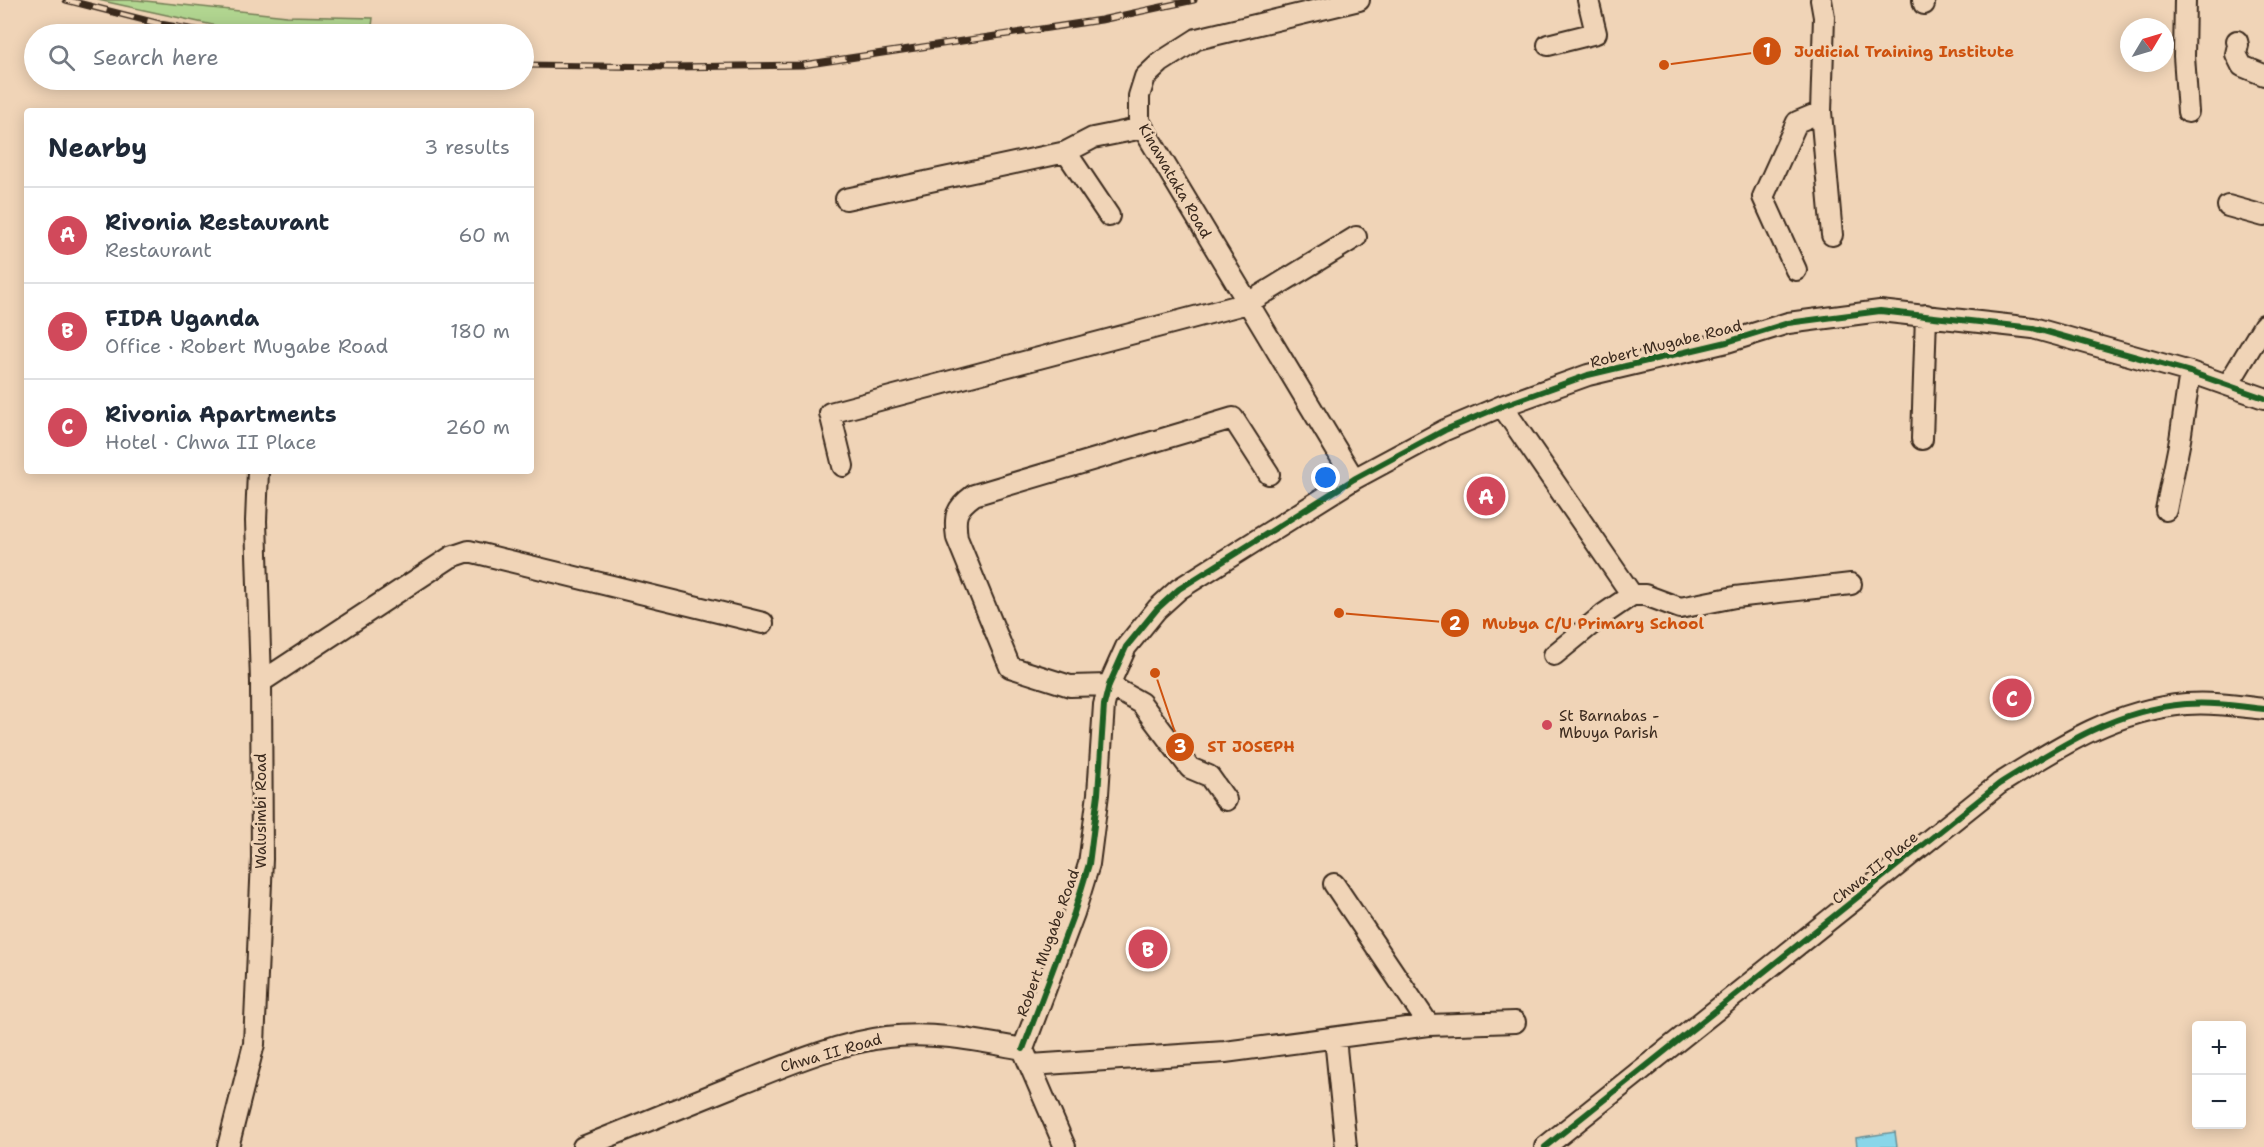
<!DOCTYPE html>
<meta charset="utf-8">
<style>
:root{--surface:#fff;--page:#f6f6f7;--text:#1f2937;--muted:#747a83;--line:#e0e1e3;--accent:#d1495b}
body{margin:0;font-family:"Shantell Sans",sans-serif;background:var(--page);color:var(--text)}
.controls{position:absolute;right:18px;bottom:18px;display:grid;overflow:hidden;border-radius:6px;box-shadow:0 3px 15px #0003}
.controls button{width:54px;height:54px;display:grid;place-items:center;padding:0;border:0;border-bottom:2px solid var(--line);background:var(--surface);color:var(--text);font:30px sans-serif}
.compass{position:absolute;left:2120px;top:18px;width:54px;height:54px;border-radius:50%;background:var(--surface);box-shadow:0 3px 15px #0003;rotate:52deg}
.you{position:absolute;left:1326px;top:478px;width:21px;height:21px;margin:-15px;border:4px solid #fff;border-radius:50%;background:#1a73e8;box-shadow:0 0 0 9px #1a73e833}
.badge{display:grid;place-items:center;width:39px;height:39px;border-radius:50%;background:var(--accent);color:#fff;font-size:20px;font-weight:700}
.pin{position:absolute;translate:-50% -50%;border:3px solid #fff;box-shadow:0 2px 6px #0006}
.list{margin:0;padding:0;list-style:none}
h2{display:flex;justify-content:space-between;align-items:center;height:78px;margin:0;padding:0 24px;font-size:26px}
h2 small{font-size:20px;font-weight:400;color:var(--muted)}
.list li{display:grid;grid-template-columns:39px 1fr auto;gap:18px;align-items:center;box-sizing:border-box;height:96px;padding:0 24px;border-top:2px solid var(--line)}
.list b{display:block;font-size:22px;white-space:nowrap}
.list p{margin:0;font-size:20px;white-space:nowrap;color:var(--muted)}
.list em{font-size:20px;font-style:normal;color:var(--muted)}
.icon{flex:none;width:33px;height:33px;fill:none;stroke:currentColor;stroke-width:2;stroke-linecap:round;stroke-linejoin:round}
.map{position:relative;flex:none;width:2264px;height:1147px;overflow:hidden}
.search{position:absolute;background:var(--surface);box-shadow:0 3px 15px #0003;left:24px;top:24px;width:510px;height:66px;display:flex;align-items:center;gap:15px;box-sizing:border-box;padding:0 21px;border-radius:33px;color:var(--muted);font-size:22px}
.panel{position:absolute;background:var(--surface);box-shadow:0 3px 15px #0003;left:24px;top:108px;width:510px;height:366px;border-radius:6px}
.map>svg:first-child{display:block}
.green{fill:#b1d590;stroke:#768057;stroke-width:1.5}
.water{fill:#89d6e9;stroke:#6a9198;stroke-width:1.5}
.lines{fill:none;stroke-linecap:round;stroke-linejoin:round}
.minor-casing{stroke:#3b2a1e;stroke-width:24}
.minor{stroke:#f0d4b7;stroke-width:20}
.rail-casing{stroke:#3b2a1e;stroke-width:7}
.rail{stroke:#f0d4b7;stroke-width:4.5;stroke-dasharray:14;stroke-linecap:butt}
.cycleway-casing{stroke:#f0d4b7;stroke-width:10}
.cycleway{stroke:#1b5e20;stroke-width:6}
.poi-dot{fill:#d1495b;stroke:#f0d4b7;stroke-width:2}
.labels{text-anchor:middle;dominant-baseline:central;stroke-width:6;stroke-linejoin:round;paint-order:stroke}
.street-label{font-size:15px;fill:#3b2a1e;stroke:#f0d4b7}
.poi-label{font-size:15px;fill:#3b2a1e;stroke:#f0d4b7;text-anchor:start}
.leader{fill:none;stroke:#ce520f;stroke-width:2}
.callout-dot{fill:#ce520f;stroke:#f0d4b7;stroke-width:2}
.mark-label{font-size:18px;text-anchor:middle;font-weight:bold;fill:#fff}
.callout-label{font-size:16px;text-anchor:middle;font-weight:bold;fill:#ce520f;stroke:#f0d4b7;stroke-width:6;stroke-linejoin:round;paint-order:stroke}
</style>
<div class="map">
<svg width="2264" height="1147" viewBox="0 0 2264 1147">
<rect width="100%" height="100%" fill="#f0d4b7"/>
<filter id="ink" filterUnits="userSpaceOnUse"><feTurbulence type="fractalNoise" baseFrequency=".0167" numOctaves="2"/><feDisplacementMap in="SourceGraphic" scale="12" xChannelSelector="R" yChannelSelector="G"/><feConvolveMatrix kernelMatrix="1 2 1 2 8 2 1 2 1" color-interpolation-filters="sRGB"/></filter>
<g filter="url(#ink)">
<path class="green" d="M98,0h38l151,16 86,2 -2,16h-117z"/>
<path class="water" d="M1895,1132l2,15h-40l-1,-9z"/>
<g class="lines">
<defs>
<path id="minor" d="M1821,0l3,17 -3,95 11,123
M1923,0l1,4
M2185,0l-1,56 4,56
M2237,41l1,4 -2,9 6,12 22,9
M1548,45l48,-12 -8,-33
M846,199l220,-47
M2228,206l36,10
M1109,216l-43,-64 27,-14 50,-10
M1796,270l-33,-73 34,-75 24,-10
M2228,385l36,-60
M1502,406l130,189
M1922,439l4,-124
M843,466l-13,-53 418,-110 108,-66
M1354,479l-211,-351 -4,-8v-24l6,-19 16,-15 36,-23 162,-39
M2166,510l14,-70 10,-68
M1554,655l50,-41 28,-19h13l35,13 55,-11 116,-13
M261,682l190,-125 18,-6 294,72
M1226,800l-17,-24 -19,-8 -49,-65 -32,-18 -39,1 -60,-19 -53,-129c-3,-22 -2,-29 17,-43l259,-77 36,56
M1334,884l95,141
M1335,1038l11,109
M1023,1049l51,-136 15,-49 9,-70 6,-89 5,-20 17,-38 31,-38 22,-20 175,-110 91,-49 57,-24 86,-31 139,-33 61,-19 92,-12 153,17 157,44 74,26
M1025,1054l40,93
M1031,1065l194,-13 204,-27 86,-3
M228,1147l26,-103 8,-185 -1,-177 -5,-161 2,-50
M583,1147c54,-22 107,-43 161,-65 45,-18 94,-39 143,-45 46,-6 91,4 136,12
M1545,1147l454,-363c59,-37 115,-74 187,-80 26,-2 52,2 78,5"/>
</defs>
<use href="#minor" class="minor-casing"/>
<use href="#minor" class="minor"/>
<defs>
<path id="rail" d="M66,0l94,24 59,10
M524,65l149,2 130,-2 298,-45 93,-20"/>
</defs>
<use href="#rail" class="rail-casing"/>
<use href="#rail" class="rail"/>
<defs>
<path id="cycleway" d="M1023,1049l51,-136 15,-49 9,-70 6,-89 5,-20 17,-38 31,-38 22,-20 175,-110 91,-49 57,-24 86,-31 139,-33 61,-19 92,-12 153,17 157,44 74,26
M1545,1147l454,-363c59,-37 115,-74 187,-80 26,-2 52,2 78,5"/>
</defs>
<use href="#cycleway" class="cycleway-casing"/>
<use href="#cycleway" class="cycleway"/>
</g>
</g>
<circle class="poi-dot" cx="1547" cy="725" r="6"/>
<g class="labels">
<g class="street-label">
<text transform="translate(1175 181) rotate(60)">Kinawataka Road</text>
<text transform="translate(1666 344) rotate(-14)">Robert Mugabe Road</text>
<text transform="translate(261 811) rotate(-90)">Walusimbi Road</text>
<text transform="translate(1875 868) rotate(-39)">Chwa II Place</text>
<text transform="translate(1048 943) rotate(-70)">Robert Mugabe Road</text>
<text transform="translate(831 1053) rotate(-16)">Chwa II Road</text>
</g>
<g class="poi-label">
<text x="1559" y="716">St Barnabas -<tspan x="1559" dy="17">Mbuya Parish</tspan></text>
</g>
</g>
<path class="leader" d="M1664 65L1767 51M1339 613L1455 623M1155 673L1180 747"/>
<g class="callout-dot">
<circle cx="1664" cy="65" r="6"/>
<circle cx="1339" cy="613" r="6"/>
<circle cx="1155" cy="673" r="6"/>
<circle cx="1767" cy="51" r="15"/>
<circle cx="1455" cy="623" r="15"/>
<circle cx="1180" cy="747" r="15"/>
</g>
<g class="mark-label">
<text x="1767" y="57">1</text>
<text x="1455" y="630">2</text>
<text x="1180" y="753">3</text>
</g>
<g class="callout-label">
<text x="1904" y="57">Judicial Training Institute</text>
<text x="1593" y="629">Mubya C/U Primary School</text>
<text x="1251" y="752">ST JOSEPH</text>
</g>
</svg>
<div class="controls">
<button>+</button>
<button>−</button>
</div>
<svg class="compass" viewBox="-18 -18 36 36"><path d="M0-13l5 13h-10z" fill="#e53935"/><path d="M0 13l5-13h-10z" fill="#747a83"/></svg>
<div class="you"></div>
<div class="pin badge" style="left:1486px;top:496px">A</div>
<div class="pin badge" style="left:1148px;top:949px">B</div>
<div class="pin badge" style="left:2012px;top:698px">C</div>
<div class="search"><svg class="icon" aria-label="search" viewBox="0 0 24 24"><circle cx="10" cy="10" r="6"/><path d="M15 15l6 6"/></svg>Search here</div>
<section class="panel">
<h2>Nearby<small>3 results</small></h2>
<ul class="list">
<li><span class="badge">A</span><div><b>Rivonia Restaurant</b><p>Restaurant</p></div><em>60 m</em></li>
<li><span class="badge">B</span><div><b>FIDA Uganda</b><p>Office · Robert Mugabe Road</p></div><em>180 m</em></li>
<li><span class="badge">C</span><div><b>Rivonia Apartments</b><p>Hotel · Chwa II Place</p></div><em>260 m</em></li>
</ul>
</section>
</div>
